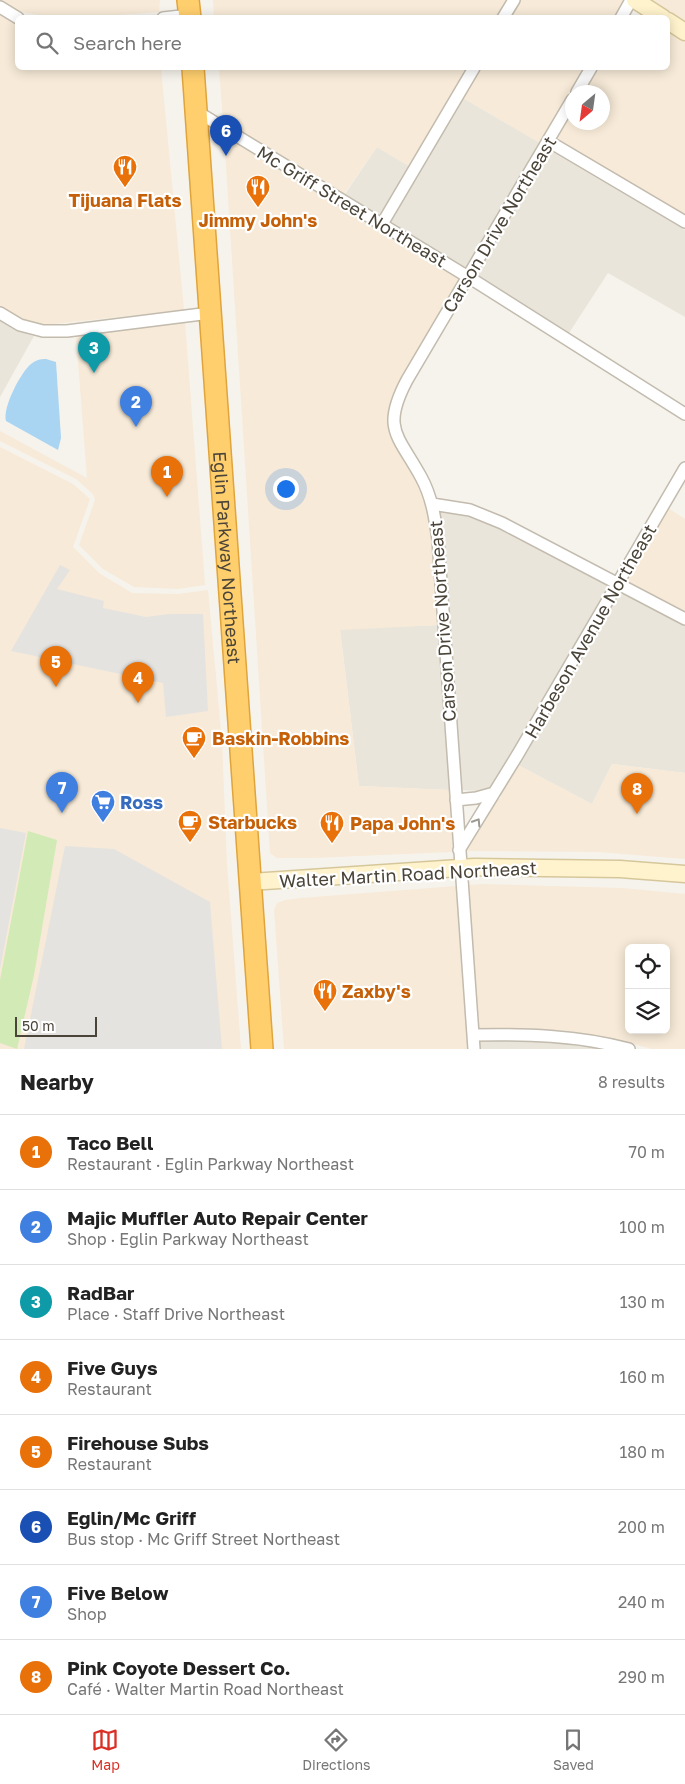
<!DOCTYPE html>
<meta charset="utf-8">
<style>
:root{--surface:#fff;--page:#f2f2f2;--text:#222;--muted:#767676;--line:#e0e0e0;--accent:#d93025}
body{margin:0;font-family:"Golos Text",sans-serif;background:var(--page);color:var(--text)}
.controls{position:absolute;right:15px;bottom:15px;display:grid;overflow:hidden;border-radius:8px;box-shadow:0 2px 12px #0003}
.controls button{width:45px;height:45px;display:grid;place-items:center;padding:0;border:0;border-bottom:1px solid var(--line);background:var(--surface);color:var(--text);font:25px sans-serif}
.compass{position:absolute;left:565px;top:85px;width:45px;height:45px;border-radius:50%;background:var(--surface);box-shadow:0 2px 12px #0003;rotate:209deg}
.scale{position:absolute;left:15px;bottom:12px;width:82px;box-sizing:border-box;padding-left:5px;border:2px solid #4b4439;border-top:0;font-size:14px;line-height:18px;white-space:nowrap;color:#4b4439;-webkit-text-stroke:4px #fff;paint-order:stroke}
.you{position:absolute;left:285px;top:488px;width:18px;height:18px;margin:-12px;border:4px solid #fff;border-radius:50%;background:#1a73e8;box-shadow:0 0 0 8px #1a73e833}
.badge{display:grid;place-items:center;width:32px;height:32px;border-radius:50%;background:var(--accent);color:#fff;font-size:16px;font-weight:700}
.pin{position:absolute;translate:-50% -41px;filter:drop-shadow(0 1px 2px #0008)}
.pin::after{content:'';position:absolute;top:26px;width:18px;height:15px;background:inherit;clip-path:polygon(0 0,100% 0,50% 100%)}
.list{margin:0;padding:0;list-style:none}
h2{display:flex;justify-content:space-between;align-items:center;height:65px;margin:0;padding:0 20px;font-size:21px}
h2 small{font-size:16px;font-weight:400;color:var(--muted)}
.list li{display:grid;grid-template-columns:32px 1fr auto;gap:15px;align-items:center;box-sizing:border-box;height:75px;padding:0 20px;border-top:1px solid var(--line)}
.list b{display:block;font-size:19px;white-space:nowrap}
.list p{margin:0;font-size:16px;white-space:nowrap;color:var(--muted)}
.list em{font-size:16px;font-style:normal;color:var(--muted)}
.icon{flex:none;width:28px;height:28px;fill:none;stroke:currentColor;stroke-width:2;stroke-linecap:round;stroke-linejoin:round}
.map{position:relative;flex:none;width:685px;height:1049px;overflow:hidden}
.search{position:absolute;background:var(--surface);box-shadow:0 2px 12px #0003;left:15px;right:15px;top:15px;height:55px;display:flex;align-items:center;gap:12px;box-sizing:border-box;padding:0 18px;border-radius:8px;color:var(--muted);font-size:19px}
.sheet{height:665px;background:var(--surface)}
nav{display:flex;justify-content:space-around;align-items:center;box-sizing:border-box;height:70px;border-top:1px solid var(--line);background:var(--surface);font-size:14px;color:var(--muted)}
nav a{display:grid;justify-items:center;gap:2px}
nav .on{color:var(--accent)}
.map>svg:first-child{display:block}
.residential{fill:#eae5da}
.commercial{fill:#f7ead8;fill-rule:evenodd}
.green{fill:#d2eab5}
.parking{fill:#e5e3e0}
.water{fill:#a9d4f2}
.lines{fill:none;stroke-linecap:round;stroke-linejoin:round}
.street-casing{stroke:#c2bbae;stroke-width:14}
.secondary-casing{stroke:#d6c79b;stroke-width:19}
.highway-casing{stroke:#e0a43c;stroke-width:24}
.street{stroke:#fff;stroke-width:11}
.secondary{stroke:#fff3cd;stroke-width:16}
.highway{stroke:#ffcf6e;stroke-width:21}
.oneway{stroke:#9c9892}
.labels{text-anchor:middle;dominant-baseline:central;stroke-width:4.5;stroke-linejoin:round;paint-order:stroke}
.food-label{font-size:18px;font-weight:bold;fill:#c56008;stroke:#fff;text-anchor:start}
.street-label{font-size:18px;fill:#4b4439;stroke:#fff}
.shop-label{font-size:18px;font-weight:bold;fill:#366cbe;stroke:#fff;text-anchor:start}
</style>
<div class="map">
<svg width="685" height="1049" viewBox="0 0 685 1049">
<rect width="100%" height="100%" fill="#f6f3ec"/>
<path class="residential" d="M463,98l77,45 -74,126 -76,-48z
M377,147l32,19 -28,50 -36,-22z
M549,150l136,80v87l-77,-44 -39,60 -93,-59z
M0,321l17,10 17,5 -34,61z
M440,511l28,5 32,12 109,58 -118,202 -11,3 -19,-1z
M619,591l66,35v147l-73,-9 -20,40 -74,-39z
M438,625l11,165 -90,-4 -19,-157z
M479,1041h61l61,8h-122z"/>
<path class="commercial" d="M0,0h160l-1,12 -69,5 -33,1 -36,-6z
M213,0h294l-10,18 -283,-1z
M520,0h103l1,1 -10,16 -104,1z
M647,0h38v24z
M0,15l17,9 1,44h143l23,242 -140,15 -21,-6 -23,-13z
M668,28l17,12v175l-129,-76 16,-29v12h30v-30h-19l15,-24h70z
M219,68h249l-59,98 -32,-19 -33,47 -121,-74z
M480,68h105l-45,75 -77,-45z
M224,136l236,144 -58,98 -10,18 -4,18 3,24 26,44 9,23 6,36 6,84 -98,5 19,156 90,4 4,59 -2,3 -139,6h-35l-7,-5z
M185,322l20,263 -27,4 -44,-2 -31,-18 -24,-24 16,-45 -2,-6 -17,-15 -76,-38v-10l87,47 -11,-142 -4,-1z
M0,447l73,37 17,15 -17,48 26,26 33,20 46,1 30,-4 14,152 5,122 14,185h-241z
M668,508l17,11v93l-60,-32z
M612,764l73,9v86l-87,-7 -133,-1 33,-52 3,-1v-4l17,-29 74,39z
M482,884l140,4 63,6v155h-33l-30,-8 -52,-10 -49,-3 -43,1 -10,-144zM629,948h37v82h-37z
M456,886l12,163h-184l-10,-139 3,-7 8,-3 16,-2z"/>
<path class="green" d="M28,831l29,9 -23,135 -17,74 -17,-6v-63z"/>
<path class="parking" d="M60,565l10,5 -13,19 47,12 -1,7 43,9 23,-3h34l5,97 -42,6 -3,-34 -152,-32z
M0,828l26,5 -26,136z
M65,846l49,3 96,53 12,147h-198z"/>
<path class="water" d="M46,359l10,3 5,76 -3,12 -52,-29c-4,-13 15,-49 25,-57 5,-4 9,-5 15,-5z"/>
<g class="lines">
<defs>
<path id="street" d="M0,7l18,11
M163,18l27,-3
M503,18l11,-18
M621,18l10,-18
M577,92l14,-24
M196,111l282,172 207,131
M548,141l137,81
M382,224l92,-156
M0,313l20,12 23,6h24l143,-18
M432,504l38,6 32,13 183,96
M456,800l20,-2 18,-5
M459,850l59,-96 167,-286
M473,1035c52,-1 104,0 156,14
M474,1049l-36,-509c-3,-22 -6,-43 -17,-63 -23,-42 -40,-48 -14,-97l165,-280"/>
<path id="secondary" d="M635,0l28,18
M668,21l17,11
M251,882l223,-15 146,2 65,5"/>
<g id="highway">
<path d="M188,0l2,18"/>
<path id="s1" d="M193,68l69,981"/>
</g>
</defs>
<use href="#street" class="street-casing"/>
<use href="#secondary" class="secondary-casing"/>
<use href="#highway" class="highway-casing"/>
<use href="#street" class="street"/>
<use href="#secondary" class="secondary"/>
<use href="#highway" class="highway"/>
</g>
<defs><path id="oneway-chevron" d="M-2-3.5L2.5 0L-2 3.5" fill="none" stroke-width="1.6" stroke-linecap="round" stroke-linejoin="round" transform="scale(1.25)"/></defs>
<use class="oneway" href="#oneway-chevron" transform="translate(477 822) rotate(-58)"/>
<defs>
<symbol id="restaurant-pin" viewBox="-11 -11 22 30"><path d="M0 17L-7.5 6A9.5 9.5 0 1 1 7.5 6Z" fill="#e8710a" stroke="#fff"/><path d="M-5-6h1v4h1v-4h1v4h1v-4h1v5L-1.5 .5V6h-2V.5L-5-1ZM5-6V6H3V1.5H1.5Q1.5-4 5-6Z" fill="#fff"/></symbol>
<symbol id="cafe-pin" viewBox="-11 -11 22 30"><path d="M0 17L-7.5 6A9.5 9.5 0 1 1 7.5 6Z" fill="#e8710a" stroke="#fff"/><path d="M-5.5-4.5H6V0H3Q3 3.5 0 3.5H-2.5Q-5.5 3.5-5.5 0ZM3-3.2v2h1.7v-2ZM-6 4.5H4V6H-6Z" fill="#fff"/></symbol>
<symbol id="supermarket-pin" viewBox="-11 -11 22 30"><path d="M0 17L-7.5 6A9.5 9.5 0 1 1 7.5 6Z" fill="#3f7fe0" stroke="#fff"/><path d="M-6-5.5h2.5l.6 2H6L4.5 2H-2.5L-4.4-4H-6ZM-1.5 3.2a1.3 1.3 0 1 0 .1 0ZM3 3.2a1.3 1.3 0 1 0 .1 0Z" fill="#fff"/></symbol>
</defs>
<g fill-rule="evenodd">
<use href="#restaurant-pin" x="111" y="153" width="28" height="38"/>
<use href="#restaurant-pin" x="244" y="173" width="28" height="38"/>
<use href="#cafe-pin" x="180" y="724" width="28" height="38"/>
<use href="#supermarket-pin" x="89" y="788" width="28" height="38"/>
<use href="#cafe-pin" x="176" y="808" width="28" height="38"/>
<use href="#restaurant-pin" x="318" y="809" width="28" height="38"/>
<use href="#restaurant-pin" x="311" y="977" width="28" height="38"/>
</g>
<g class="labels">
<g class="food-label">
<text x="125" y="200" text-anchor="middle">Tijuana Flats</text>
<text x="258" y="220" text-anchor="middle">Jimmy John's</text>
<text x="212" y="738">Baskin-Robbins</text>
<text x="208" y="822">Starbucks</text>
<text x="350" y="823">Papa John's</text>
<text x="342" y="991">Zaxby's</text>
</g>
<g class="street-label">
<text transform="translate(352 206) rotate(31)">Mc Griff Street Northeast</text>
<text transform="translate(499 224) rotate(-59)">Carson Drive Northeast</text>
<text stroke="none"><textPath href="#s1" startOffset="491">Eglin Parkway Northeast</textPath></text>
<text transform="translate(442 621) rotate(-94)">Carson Drive Northeast</text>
<text transform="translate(590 631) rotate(-60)">Harbeson Avenue Northeast</text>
<text transform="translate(408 874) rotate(-3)">Walter Martin Road Northeast</text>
</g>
<g class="shop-label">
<text x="120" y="802">Ross</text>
</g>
</g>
</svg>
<div class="controls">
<button><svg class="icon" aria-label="locate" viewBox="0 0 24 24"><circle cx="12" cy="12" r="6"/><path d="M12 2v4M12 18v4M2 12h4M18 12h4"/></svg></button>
<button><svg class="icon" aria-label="layers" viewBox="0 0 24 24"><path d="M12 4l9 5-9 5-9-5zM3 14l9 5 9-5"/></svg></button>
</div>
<svg class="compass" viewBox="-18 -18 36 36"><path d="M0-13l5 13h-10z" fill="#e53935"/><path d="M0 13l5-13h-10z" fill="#767676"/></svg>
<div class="scale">50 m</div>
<div class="you"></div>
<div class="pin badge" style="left:167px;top:497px;background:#e8710a">1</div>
<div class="pin badge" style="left:136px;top:427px;background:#3f7fe0">2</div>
<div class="pin badge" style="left:94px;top:373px;background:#0f9aa8">3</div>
<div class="pin badge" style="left:138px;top:703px;background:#e8710a">4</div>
<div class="pin badge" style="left:56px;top:687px;background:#e8710a">5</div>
<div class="pin badge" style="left:226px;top:156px;background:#1a4fb4">6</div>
<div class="pin badge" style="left:62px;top:813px;background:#3f7fe0">7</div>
<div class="pin badge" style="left:637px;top:814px;background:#e8710a">8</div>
<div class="search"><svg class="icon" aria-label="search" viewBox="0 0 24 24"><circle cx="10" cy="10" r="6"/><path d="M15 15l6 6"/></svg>Search here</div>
</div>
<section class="sheet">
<h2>Nearby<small>8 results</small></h2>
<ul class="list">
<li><span class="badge" style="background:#e8710a">1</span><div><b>Taco Bell</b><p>Restaurant · Eglin Parkway Northeast</p></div><em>70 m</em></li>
<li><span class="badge" style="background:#3f7fe0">2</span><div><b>Majic Muffler Auto Repair Center</b><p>Shop · Eglin Parkway Northeast</p></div><em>100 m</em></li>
<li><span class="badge" style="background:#0f9aa8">3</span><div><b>RadBar</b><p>Place · Staff Drive Northeast</p></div><em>130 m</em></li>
<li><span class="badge" style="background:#e8710a">4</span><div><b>Five Guys</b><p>Restaurant</p></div><em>160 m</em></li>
<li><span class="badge" style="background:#e8710a">5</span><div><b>Firehouse Subs</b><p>Restaurant</p></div><em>180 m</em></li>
<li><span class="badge" style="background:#1a4fb4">6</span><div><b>Eglin/Mc Griff</b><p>Bus stop · Mc Griff Street Northeast</p></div><em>200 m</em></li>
<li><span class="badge" style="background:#3f7fe0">7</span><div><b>Five Below</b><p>Shop</p></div><em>240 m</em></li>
<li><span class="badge" style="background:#e8710a">8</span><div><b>Pink Coyote Dessert Co.</b><p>Café · Walter Martin Road Northeast</p></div><em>290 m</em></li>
</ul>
</section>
<nav>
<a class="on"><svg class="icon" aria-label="map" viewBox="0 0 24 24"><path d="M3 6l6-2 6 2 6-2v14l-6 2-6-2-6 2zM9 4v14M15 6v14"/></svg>Map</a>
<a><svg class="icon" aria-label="directions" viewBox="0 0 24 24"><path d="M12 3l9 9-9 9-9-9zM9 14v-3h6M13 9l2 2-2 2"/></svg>Directions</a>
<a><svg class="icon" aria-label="saved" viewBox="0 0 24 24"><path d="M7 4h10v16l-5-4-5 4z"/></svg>Saved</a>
</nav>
